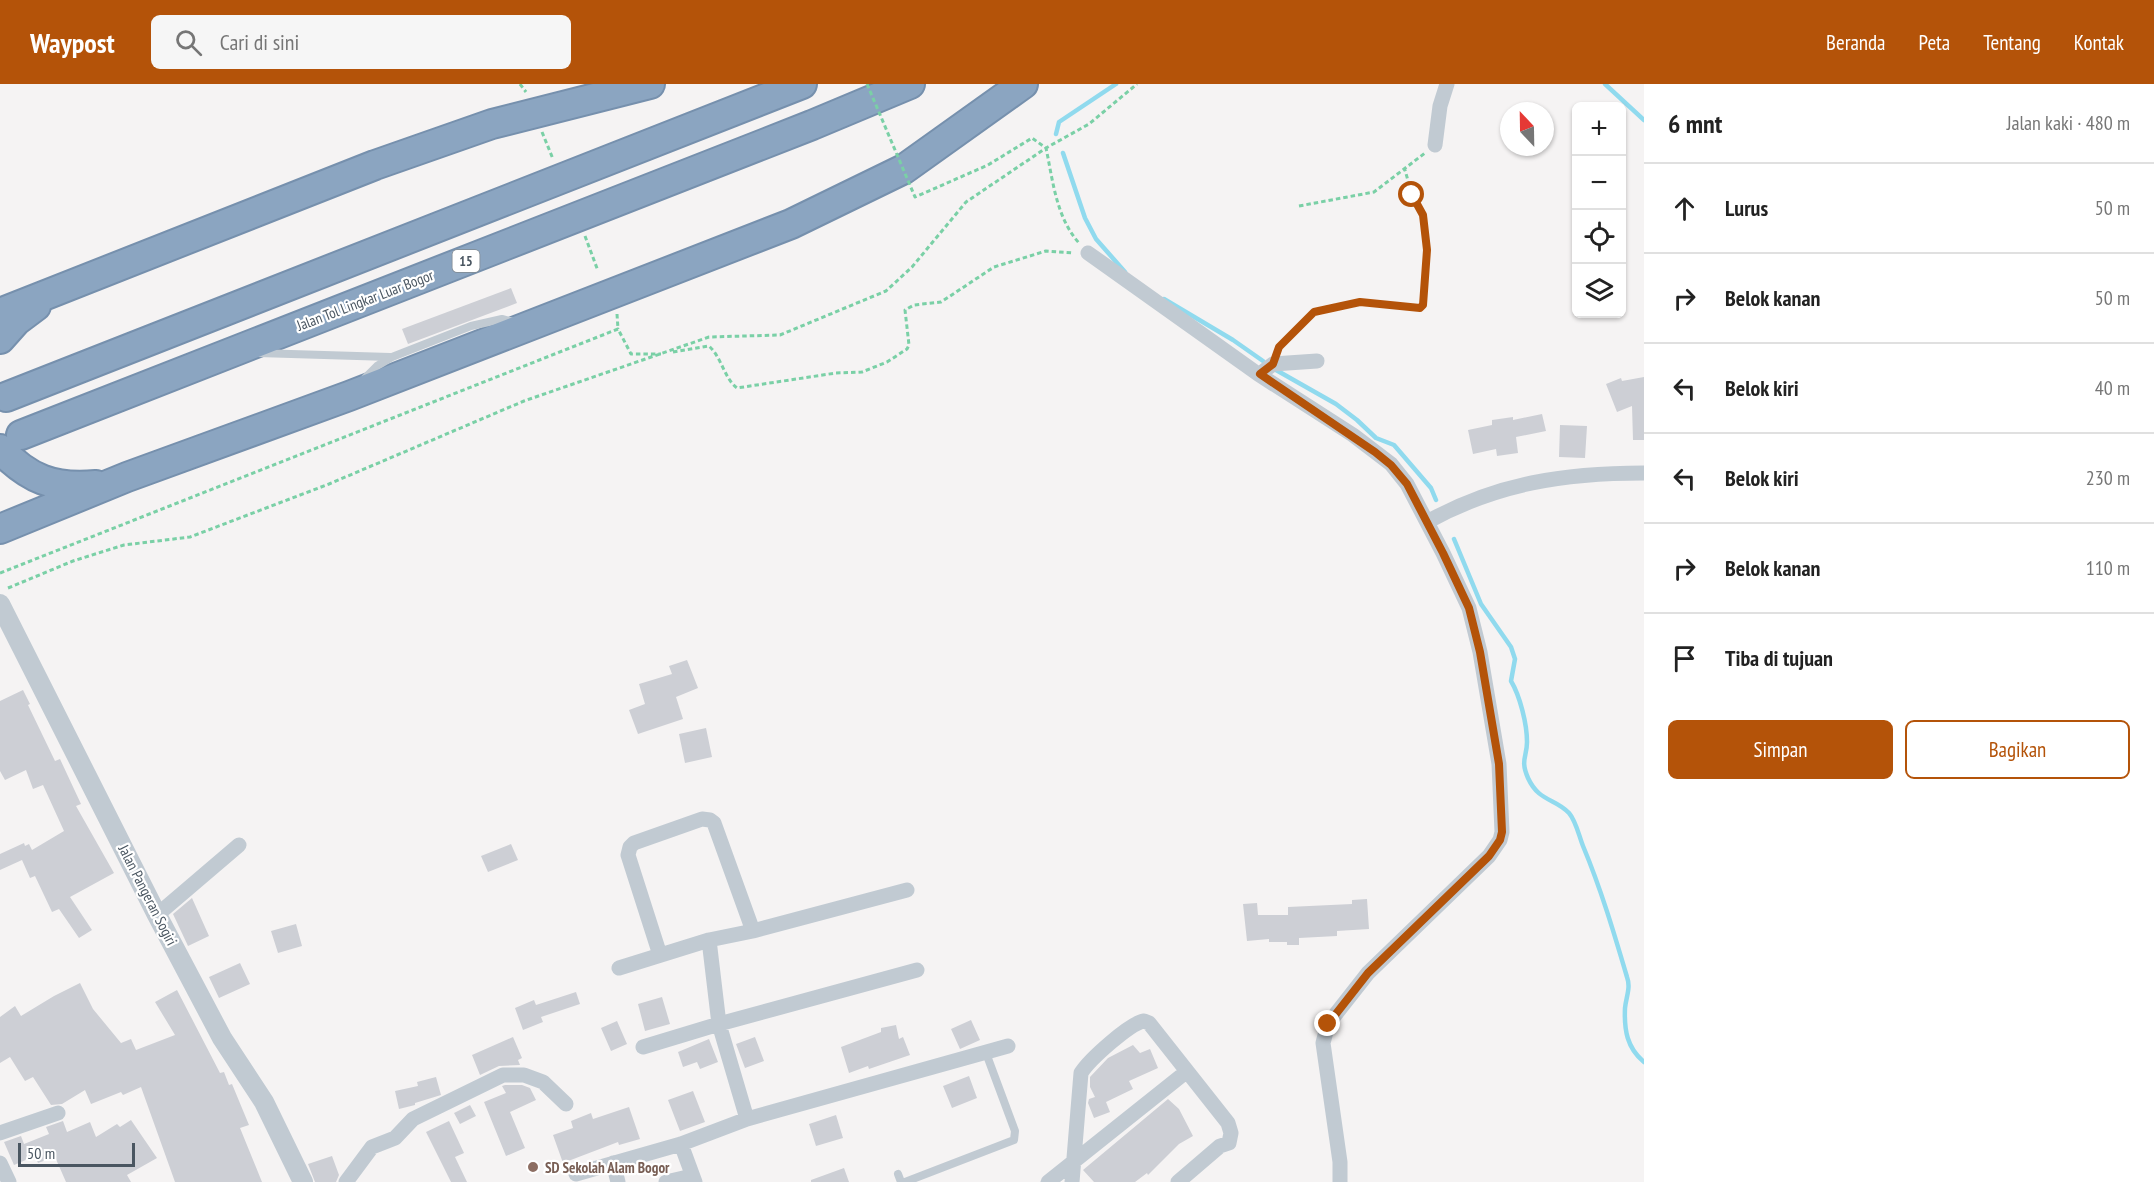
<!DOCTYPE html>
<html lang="id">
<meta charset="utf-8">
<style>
:root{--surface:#fff;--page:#f6f6f6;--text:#222;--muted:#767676;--line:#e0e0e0;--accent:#b45309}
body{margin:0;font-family:"PT Sans Narrow",sans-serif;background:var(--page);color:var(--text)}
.controls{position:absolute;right:18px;top:18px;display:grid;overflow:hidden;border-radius:9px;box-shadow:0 2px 4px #0004}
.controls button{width:54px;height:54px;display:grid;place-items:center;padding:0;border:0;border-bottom:2px solid var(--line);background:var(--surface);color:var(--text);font:30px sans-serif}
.compass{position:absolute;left:1500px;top:18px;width:54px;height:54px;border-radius:50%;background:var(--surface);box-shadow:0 2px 4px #0004;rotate:338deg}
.scale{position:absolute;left:18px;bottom:15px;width:117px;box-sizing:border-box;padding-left:6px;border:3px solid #4a5661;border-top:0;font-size:16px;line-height:21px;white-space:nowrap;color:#4a5661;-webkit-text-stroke:4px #fff;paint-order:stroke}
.stop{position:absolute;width:18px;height:18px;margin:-14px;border:4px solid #b45309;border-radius:50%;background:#fff}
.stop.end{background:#b45309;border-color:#fff;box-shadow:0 2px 6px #0008}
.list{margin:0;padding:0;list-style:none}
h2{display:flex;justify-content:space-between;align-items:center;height:78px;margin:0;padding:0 24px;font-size:26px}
h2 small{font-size:20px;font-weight:400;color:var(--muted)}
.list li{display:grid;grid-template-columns:39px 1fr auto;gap:18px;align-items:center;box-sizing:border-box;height:90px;padding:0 24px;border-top:2px solid var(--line)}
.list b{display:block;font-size:22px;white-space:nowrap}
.list em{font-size:20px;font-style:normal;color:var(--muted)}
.actions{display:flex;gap:12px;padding:18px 24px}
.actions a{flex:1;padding:14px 0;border:2px solid var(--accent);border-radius:9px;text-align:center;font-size:21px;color:var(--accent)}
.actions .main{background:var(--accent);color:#fff}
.icon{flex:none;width:33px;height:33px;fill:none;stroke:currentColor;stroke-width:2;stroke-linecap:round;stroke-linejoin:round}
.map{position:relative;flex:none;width:1644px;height:1098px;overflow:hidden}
header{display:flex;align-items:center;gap:36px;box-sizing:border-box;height:84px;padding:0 30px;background:var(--accent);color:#fff}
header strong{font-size:28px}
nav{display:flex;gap:33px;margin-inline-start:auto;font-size:21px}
.search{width:420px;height:54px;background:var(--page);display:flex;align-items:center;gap:15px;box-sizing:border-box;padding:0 21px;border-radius:9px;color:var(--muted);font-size:22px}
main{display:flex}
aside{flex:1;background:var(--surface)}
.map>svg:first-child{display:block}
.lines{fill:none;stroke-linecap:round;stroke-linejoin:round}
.stream{stroke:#90daee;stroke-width:4.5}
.building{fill:#cdcfd5}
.motorway-casing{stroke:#7690ad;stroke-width:32}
.path{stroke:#7ad0a6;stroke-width:3;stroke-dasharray:4.5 3;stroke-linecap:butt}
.service{stroke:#c1cad2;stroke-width:8}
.minor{stroke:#c1cad2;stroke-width:15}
.tertiary{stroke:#c1cad2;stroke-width:20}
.motorway{stroke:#8ba5c1;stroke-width:28}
.path-bridge{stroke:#7ad0a6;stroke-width:3;stroke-dasharray:4.5 3;stroke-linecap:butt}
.route{stroke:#b45309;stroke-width:8}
.education-dot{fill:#8d6e63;stroke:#fff;stroke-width:2}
.labels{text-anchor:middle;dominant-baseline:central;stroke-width:4.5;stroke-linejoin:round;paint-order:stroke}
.shield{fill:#fff;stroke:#808990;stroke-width:1.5}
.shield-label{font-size:14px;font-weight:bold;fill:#4a5661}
.street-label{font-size:15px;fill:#4a5661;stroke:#fff}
.education-label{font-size:15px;font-weight:bold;fill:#785e54;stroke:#fff;text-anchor:start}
</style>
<header>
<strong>Waypost</strong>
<div class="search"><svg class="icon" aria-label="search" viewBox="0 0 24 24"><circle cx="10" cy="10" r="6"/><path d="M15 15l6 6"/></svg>Cari di sini</div>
<nav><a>Beranda</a><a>Peta</a><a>Tentang</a><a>Kontak</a></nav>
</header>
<main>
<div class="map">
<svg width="1644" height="1098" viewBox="0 0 1644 1098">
<rect width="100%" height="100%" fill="#f5f3f3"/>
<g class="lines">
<path class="stream" d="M1605,0l39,36
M1056,50l3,-12 57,-38
M1063,69l22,65 11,21 29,33
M1164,215l69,41 30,21
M1276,286l60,34 21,16 19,18 18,7 37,43 5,12
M1454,455l27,65 30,43 4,12 -4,22c9,15 16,43 16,61 0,15 -7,18 1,36 11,24 27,20 41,35 7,8 10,23 14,33 18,43 31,87 44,131 4,11 -1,20 -2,31 -1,22 2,40 19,54"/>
</g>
<path class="building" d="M511,204l6,15 -109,41 -6,-15z
M1644,293v63h-11l-1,-34 -15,6 -11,-28 15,-6 1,3z
M1542,330l4,17 -30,6 2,16 -21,3 -1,-7 -23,5 -5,-24 24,-5v-5l21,-3v3z
M1560,341l27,1 -2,32 -26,-1z
M687,576l11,28 -22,9 7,22 -45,15 -9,-24 16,-6 -6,-20 33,-10 -3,-8z
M23,606l7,14 -2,1 27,56 5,-2 21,45 -5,2 38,67 -44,24 22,33 -13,8 -20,-29 -7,3 -17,-36 -5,2 -8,-18 -22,10v-16l24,-11 1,3 4,-2 3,6 32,-19 -21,-46 -10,4 -7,-19 -21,10 -5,-9v-70z
M706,644l6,29 -27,6 -6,-29z
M511,760l7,16 -30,12 -7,-16z
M192,814l17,38 -21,10 -15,-32z
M1367,815l2,30 -32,2v5l-38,2v7h-12v-3h-18v-3l-22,2 -4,-37 14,-1 1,12h30v-8l64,-3v-4z
M296,840l6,22 -24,7 -7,-22z
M240,879l10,21 -31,14 -10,-21z
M80,899l13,26 28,34 10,-4 5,11 39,-15 -20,-33 22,-12 43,83 4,-1 5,13 3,-1 17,41 -9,3 22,54h-87l-34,-95 -18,8 -2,-3 -30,12 -6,-14 -23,14 -11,1 -18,-28 -8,4 -15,-24 -10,6v-46l15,-11 6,10 33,-20z
M576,908l4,12 -39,13 2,5 -20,8 -8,-22 19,-8 2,5z
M662,913l8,27 -25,7 -7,-27z
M971,936l9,20 -20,9 -9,-20z
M617,937l10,23 -16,7 -10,-23z
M896,941l3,14 4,-2 7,18 -41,14 -1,-3 -19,7 -8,-26 40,-15v-4z
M513,953l9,21 -4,2 2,5 -21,1 -19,9 -8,-20z
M755,953l9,24 -19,7 -9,-24z
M709,955l9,23 -18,7 -3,-7 -14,5 -5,-15z
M1133,961l7,8 10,-4 8,19 -29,13 4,8 -27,13 4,10 -16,6 -6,-15 1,-4 6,-2 -5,-10v-10l18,-19z
M969,992l8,22 -25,10 -9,-22z
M436,993l5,18 -26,8v2l-16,4 -4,-18 23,-5 -1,-4z
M505,1001h17l8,3 6,12 -26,12 15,36 -19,8 -22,-54 22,-9 -4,-7z
M693,1007l12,31 -25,9 -12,-31z
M1168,1015l11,10 14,27 -14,8 -31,31 -1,-2 -12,9h-41l-11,-12z
M470,1021l6,11 -16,8 -6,-11z
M629,1023l11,32 -21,6 -1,-3 -55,21 -10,-28 20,-7 -2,-7 20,-8 2,6z
M836,1031l7,23 -27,8 -7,-22z
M131,1036l26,38 -30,17 4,7h-65l-11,-25 -17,6 -3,-7 -21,9 -10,-23 17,-6 3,8 25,-10 -3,-7 17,-6 4,11 23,-10 6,15 21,-13 3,3z
M449,1037l15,32 -9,4 12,25h-16l-25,-50z
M332,1072l7,19 -3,7h-21l-7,-18z
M844,1084l5,14h-38v-2z"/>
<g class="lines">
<defs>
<path id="motorway" d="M0,229l375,-148 117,-41 158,-40
M0,255l16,-18 20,-15
M6,313l796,-313
M21,351l791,-310 98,-41
M0,365c29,30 53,40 96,36
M0,445l127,-52 222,-81 442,-172 113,-55 119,-85"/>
</defs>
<use href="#motorway" class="motorway-casing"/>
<path class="path" d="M520,0l6,8
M542,48l11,27
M988,81l44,-27 14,10c7,33 10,69 33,95
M1299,122l75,-14 51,-39
M585,152l13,35
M617,230l1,15
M1279,264l35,-36 47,-11 59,7 3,-3 4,-55 -4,-35 -11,-20 -7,-25
M673,268l36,-6c13,12 15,32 28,42l99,-15 26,-1 25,-10 20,-13 2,-4 -4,-35 9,-5 27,-3 53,-35 52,-16 28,2
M0,489l618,-244 13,25h30
M8,504l65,-27 51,-16 66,-8 139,-53 195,-83 185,-64 71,-2 106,-44 26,-24 54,-65 80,-54 43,-24 48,-40"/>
<path class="service" d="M258,269l132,4
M364,295l13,-13 15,-9 79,-31 31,-7 12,3
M898,1090l3,8
M905,1098l109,-42 1,-9 -29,-78"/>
<path class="minor" d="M1435,61l5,-39 7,-22
M1088,169l170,121 95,61 38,29 16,20 36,69 26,55 11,44 19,112 3,68 -2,8 -11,16 -121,117 -40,51 -5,19 17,119v20
M1260,290l13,-10 44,-3
M1427,438c70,-39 138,-49 217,-49
M157,831l82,-70
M709,856l10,84 28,95
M660,871l-32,-100 2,-8 4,-4 68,-24 8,1 4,3 39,108
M619,884l90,-28 44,-9 154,-41
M643,963l76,-23 198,-54
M0,1049l58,-20
M681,1060l14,38
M0,1079l9,19
M613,1079l5,19
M576,1090l105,-30 66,-25 261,-73
M346,1098l26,-35 23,-9 18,-19 90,-44h21l19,7 23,22
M666,1098l26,-6
M1048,1098l138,-110
M1072,1098l9,-109c8,-13 49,-50 63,-52l5,2 79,100 3,10 -2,10 -9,3 -42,36"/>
<path class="tertiary" d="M0,520l157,311 65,123 42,64 39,80"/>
<use href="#motorway" class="motorway"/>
<path class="path-bridge" d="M867,0l48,113 73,-32"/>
</g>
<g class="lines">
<path class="route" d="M1328,940l40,-51 121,-117 11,-16 2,-8 -3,-68 -19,-112 -11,-44 -26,-55 -36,-69 -16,-19 -16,-13 -115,-78 13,-10 6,-17 35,-35 46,-10 60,6 3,-3 4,-55 -4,-35 -11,-20"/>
</g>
<circle class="education-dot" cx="533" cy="1083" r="6"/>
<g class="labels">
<rect class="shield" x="452.5" y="166" width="27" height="22" rx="4.5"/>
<g class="shield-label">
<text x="466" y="177">15</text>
</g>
<g class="street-label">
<text transform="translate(365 216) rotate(-21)">Jalan Tol Lingkar Luar Bogor</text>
<text transform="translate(148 811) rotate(63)">Jalan Pangeran Sogiri</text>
</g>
<g class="education-label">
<text x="545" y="1083">SD Sekolah Alam Bogor</text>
</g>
</g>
</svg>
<div class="controls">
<button>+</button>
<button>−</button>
<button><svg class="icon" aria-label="locate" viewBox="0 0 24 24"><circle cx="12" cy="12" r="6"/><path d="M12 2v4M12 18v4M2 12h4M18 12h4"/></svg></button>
<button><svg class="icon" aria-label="layers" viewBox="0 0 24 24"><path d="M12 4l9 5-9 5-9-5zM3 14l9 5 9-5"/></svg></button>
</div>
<svg class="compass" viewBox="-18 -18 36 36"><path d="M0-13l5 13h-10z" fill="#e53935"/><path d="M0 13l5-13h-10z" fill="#767676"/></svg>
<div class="scale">50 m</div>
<div class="stop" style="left:1412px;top:111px"></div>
<div class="stop end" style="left:1328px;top:940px"></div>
</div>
<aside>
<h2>6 mnt<small>Jalan kaki · 480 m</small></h2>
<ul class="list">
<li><svg class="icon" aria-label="ahead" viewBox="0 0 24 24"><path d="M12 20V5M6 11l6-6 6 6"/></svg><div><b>Lurus</b></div><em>50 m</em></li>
<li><svg class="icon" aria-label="right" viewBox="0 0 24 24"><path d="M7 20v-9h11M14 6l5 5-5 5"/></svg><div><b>Belok kanan</b></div><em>50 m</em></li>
<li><svg class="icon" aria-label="left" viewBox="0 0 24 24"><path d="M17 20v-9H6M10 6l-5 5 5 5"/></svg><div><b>Belok kiri</b></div><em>40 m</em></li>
<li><svg class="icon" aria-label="left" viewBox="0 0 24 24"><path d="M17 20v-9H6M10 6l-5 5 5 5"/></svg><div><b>Belok kiri</b></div><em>230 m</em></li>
<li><svg class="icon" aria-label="right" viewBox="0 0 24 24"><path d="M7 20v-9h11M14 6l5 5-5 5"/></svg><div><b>Belok kanan</b></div><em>110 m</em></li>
<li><svg class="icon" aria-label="arrive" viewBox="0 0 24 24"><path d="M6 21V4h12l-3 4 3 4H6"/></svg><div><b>Tiba di tujuan</b></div></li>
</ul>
<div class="actions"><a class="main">Simpan</a><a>Bagikan</a></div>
</aside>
</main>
